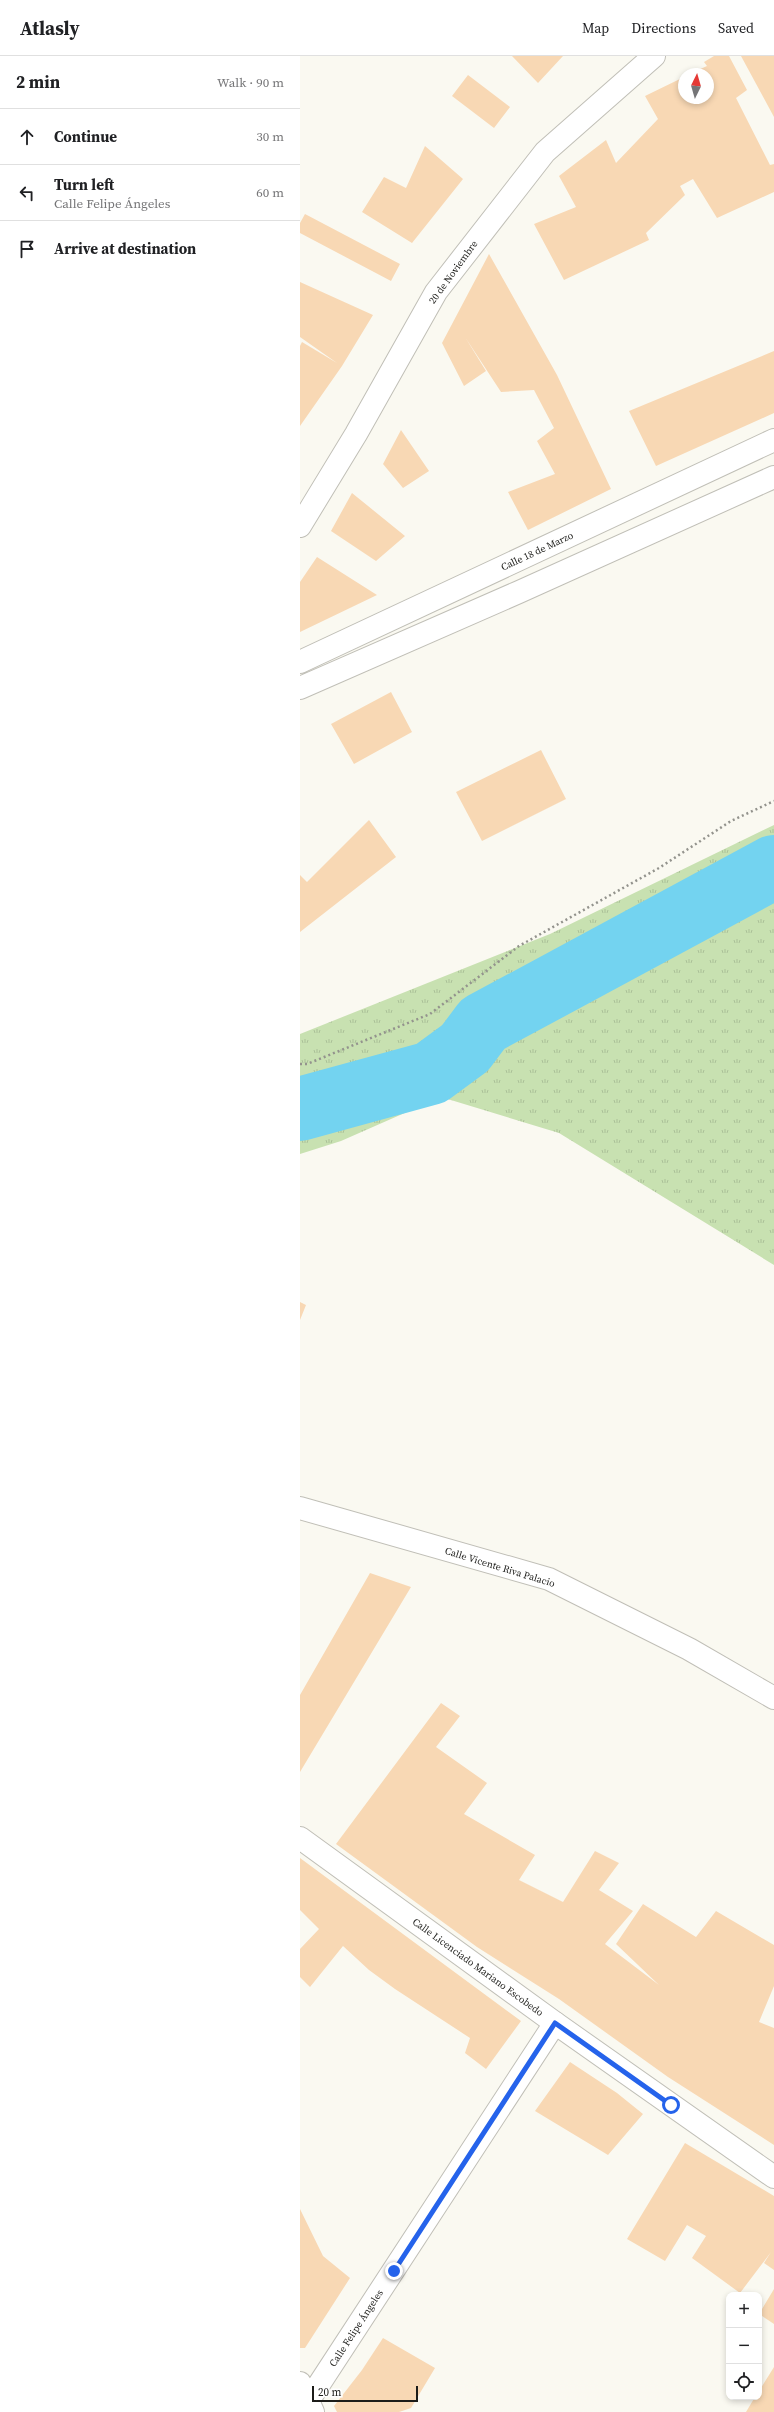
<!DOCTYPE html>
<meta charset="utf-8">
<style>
:root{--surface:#fff;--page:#f6f6f6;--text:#202124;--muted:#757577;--line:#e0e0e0}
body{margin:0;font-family:"Source Serif 4",serif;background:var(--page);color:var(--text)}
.controls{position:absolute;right:12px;bottom:12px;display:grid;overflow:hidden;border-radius:8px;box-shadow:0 2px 6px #0003}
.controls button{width:36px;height:36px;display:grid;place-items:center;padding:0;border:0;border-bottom:1px solid var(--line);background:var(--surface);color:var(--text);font:20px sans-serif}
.compass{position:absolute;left:378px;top:12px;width:36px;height:36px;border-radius:50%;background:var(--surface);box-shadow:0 2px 6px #0003;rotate:5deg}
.scale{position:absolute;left:12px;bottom:10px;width:106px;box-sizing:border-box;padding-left:4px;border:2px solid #1c1c19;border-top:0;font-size:11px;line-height:14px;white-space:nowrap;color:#1c1c19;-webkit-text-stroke:3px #fff;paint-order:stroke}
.stop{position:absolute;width:12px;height:12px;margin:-9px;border:3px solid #2563eb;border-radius:50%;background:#fff}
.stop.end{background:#2563eb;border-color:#fff;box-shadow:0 1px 4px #0008}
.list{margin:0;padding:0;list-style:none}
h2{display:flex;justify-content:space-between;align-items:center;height:52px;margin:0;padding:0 16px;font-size:17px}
h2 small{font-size:13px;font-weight:400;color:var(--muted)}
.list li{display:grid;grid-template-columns:26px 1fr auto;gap:12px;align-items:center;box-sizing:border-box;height:56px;padding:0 16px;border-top:1px solid var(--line)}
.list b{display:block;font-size:15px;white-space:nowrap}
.list p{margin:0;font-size:13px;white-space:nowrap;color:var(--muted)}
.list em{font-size:13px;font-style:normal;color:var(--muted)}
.icon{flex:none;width:22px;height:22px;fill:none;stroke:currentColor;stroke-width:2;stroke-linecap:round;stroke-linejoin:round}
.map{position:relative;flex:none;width:474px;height:2356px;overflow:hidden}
header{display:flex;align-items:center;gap:24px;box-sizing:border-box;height:56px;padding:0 20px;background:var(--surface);border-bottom:1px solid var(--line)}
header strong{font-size:19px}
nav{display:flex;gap:22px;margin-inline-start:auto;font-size:14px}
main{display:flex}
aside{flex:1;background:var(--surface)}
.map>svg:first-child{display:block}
.park{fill:url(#park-tufts)}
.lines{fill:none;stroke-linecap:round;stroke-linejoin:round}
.river{stroke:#73d3f0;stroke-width:64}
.building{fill:#f8d8b4}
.street-casing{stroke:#c0bfb7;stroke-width:24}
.secondary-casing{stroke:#c0bfb7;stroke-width:24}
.path{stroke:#93938d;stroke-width:2.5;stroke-dasharray:2 3;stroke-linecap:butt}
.street{stroke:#fff;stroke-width:22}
.secondary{stroke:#fff;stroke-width:22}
.route{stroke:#2563eb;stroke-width:5}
.labels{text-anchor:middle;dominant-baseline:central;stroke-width:4;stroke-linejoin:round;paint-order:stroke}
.street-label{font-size:10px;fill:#1c1c19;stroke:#fff}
</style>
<header>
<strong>Atlasly</strong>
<nav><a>Map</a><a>Directions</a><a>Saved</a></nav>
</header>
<main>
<aside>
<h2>2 min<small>Walk · 90 m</small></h2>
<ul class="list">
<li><svg class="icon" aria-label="ahead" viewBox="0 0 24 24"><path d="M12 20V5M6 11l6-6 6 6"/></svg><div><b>Continue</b></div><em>30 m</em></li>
<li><svg class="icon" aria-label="left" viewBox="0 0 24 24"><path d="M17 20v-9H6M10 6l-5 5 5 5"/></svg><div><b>Turn left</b><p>Calle Felipe Ángeles</p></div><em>60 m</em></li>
<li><svg class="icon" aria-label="arrive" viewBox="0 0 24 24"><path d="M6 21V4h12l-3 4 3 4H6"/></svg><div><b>Arrive at destination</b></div></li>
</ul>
</aside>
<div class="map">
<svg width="474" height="2356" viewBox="0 0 474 2356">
<defs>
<pattern id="park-tufts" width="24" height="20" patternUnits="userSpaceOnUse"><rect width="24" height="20" fill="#c8e1b1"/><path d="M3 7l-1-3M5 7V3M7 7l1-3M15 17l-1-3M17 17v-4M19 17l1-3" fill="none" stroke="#abc098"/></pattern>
</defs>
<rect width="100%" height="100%" fill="#faf9f1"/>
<path class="park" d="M474,769v440l-215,-132 -118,-36 -100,44 -41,13v-120l250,-100z"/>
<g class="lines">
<path class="river" d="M0,1053l131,-36 34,-25 18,-24 291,-157"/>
</g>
<path class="building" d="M212,0h51l-25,27z
M414,0h15l18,34 -11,8 34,67 4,-1v28l-57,26 -24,-39 -13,7 5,9 -39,38 3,7 -85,40 -30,-56 42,-17 -17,-31 47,-36 10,23 42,-44 -13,-23 39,-19v21h24v-24h-19l18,-8 -3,-4z
M441,0h33v61z
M168,19l42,32 -16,21 -42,-32z
M125,90l38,33 -51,64 -50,-31 22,-35 22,11z
M5,158l95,50 -9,17 -91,-48v-10z
M189,198l68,121 54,114 -83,41 -20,-38 47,-18 -18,-33 17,-13 -20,-38 -33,2 -36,-55 21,34 -22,15 -22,-43z
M0,226l73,33 -31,51 -42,60v-80l2,-4 35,21 -37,-26z
M474,295v62l-118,53 -27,-55z
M101,374l28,41 -26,17 -20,-24z
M52,437l53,43 -29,25 -45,-30z
M17,501l60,38 -77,37v-50z
M91,636l21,40 -58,32 -23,-40z
M241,694l25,49 -84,42 -26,-49z
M69,764l27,37 -96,75v-57l7,7z
M0,1246l6,3 -6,15z
M70,1517l41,14 -111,185v-77z
M141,1647l19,13 -24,31 51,36 -23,31 71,41 -16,25 44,22 32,-51 24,12 -20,27 34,21 -28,33 54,41 -43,-41 27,-40 53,33 20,-26 58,34v41l-15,36 15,6v117l-106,-68 -109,-78 -82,-52 -141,-103z
M0,1802l221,163 -35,48 -21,-16 5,-15 -75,-49 -26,-19 -26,-24 -33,41 -10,-10v-28l19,-20 -19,-19z
M270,2006l47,31 26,21 -35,41 -73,-44z
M385,2087l89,53v74l-10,-7 7,-11 -31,41 -48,-35 14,-22 -19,-11 -22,36 -38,-22z
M0,2153l23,47 27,22 -45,70h-5z
M474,2233v35l-15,-10z
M83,2282l52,30 -24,40 -12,4h-62l-3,-6 28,-36z
M474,2311v45h-28l9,-15h4v-6z"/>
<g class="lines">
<defs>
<path id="street" d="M1,2356l254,-389"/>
<path id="secondary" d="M0,470l56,-92 80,-142 109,-140 109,-96
M0,606l474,-222
M0,632l219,-96 255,-115
M0,1452l249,71 140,70 85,49
M0,1782l255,185 219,154
M0,2327l13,29"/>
</defs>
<use href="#street" class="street-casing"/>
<use href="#secondary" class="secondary-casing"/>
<path class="path" d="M0,1008h7l123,-50 89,-68 140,-78 72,-47 43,-20"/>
<use href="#street" class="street"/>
<use href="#secondary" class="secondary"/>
</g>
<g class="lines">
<path class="route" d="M94,2215l161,-248 116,82"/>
</g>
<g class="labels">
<g class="street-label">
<text transform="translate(153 216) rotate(-54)">20 de Noviembre</text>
<text transform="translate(237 495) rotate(-25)">Calle 18 de Marzo</text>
<text transform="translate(200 1511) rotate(17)">Calle Vicente Riva Palacio</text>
<text transform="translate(178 1911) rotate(36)">Calle Licenciado Mariano Escobedo</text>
<text transform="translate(56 2272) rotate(-57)">Calle Felipe Ángeles</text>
</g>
</g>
</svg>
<div class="controls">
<button>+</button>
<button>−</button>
<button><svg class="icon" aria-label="locate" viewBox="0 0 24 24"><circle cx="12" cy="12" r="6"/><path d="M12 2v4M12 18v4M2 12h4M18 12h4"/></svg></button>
</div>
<svg class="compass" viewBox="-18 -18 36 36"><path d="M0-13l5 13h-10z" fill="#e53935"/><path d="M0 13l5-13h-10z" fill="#757577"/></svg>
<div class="scale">20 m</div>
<div class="stop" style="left:371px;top:2049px"></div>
<div class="stop end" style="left:94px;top:2215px"></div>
</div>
</main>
